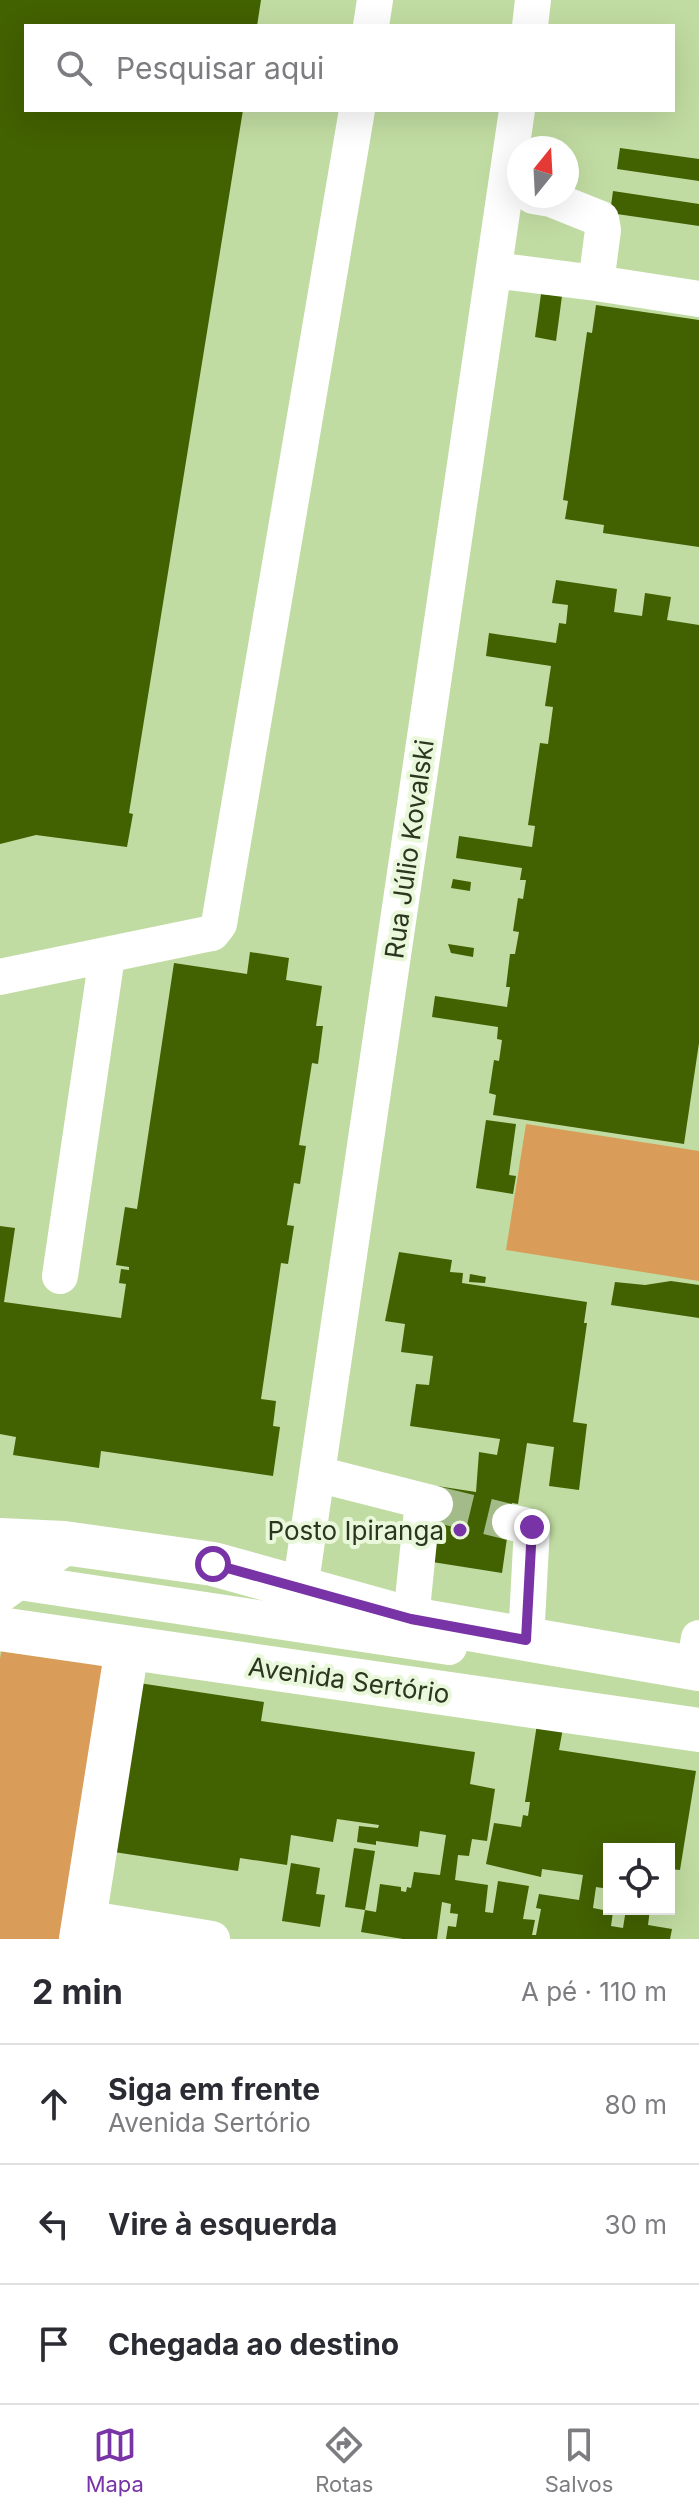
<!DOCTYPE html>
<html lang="pt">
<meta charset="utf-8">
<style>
:root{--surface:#fff;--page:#f7f7f7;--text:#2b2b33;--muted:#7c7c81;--line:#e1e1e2;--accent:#7833a6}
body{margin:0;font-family:Inter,sans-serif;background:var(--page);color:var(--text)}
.controls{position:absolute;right:24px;bottom:24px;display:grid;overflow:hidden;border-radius:0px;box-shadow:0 8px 32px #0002}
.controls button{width:72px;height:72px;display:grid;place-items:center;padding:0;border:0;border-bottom:2px solid var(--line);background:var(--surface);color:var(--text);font:40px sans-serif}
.compass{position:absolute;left:507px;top:136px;width:72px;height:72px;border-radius:50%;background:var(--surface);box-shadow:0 8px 32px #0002;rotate:18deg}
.stop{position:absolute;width:24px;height:24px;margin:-18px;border:6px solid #7833a6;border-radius:50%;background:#fff}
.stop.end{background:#7833a6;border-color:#fff;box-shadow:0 2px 8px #0008}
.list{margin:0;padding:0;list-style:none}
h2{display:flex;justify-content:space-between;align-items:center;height:104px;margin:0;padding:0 32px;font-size:34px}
h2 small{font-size:26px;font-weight:400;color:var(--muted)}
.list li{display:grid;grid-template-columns:52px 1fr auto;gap:24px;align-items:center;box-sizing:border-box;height:120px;padding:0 32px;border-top:2px solid var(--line)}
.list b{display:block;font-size:30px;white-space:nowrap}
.list p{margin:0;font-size:26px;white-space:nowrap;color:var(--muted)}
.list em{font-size:26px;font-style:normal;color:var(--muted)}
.icon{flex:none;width:44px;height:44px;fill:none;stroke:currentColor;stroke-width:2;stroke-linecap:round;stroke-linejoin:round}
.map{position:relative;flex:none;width:699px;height:1939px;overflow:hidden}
.search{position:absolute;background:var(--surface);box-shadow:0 8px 32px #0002;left:24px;right:24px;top:24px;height:88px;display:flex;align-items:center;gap:20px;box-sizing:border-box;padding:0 28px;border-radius:0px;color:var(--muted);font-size:30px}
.sheet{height:464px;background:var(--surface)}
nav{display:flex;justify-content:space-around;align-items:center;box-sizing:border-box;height:112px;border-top:2px solid var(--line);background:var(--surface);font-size:22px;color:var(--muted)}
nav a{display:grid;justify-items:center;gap:4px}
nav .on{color:var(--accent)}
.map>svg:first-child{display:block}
.green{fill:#d99d59}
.building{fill:#426100}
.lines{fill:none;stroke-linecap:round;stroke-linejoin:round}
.minor-tunnel{stroke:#a3bb88;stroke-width:36;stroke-dasharray:36 18;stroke-linecap:butt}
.minor{stroke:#fff;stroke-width:36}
.major{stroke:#fff;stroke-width:44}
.route{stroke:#7833a6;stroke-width:10}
.poi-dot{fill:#7833a6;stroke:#e9f7da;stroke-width:3}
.labels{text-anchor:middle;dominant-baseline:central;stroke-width:8;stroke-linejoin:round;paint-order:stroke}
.street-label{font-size:26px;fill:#2b361f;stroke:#e9f7da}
.poi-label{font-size:26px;fill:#2b361f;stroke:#e9f7da;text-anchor:end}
</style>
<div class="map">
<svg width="699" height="1939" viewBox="0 0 699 1939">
<rect width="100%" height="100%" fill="#c1dca2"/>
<path class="green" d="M526,1124l173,27v130l-193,-31z
M3,1643l106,16 -45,280h-64v-280z"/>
<path class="building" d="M0,0h261l-4,26h-231v84h217l-114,703 4,1 -6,33 -91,-12 -36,9z
M620,148l79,11v22l-82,-12z
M613,191l86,13v22l-89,-13z
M541,294l21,2 -6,45 -21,-4z
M596,305l103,15v227l-96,-14 1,-8 -39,-6 3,-18 -5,-1 24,-168 5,1z
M556,580l61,9 -3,23 28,4 3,-23 26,4 -4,23 32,5v418l-15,101 -191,-29 3,-20 -7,-2 5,-33 5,1 3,-21 -5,-1 1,-12 -66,-10 3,-21 72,11 3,-20h-4l4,-33h5l4,-22 -6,-1 5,-33 5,1 3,-19h-6l2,-12 -66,-10 3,-22 73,11 3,-21 -7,-1 12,-82 8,1 5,-37 -8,-1 6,-40 -65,-10 3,-23 67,10 3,-20 7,1 2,-19 -16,-2z
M453,879l18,3 -1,9 -19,-3z
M448,944l26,4 -1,9 -22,-4z
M250,952l39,6 -3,22 36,6 -6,40h7l-5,38 -6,-1 -13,82 7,1 -6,38 -6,-1 -7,42 7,1 -6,38 -7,-1 -20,136 15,2 -3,25 7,1 -7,49 -172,-25 -2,17 -86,-13 3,-18 -16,-3v-208l15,2 -11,74 117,16 5,-34 -7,-1 2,-14 8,1v-3l-13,-2 9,-58 12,2 37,-246 73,11z
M486,1120l30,4 -7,51 7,1 -3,18 -37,-6z
M399,1252l53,8 -2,12 13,1 -1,10 125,19 -3,21h3l-14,99 14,2 -8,66 -30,-4 5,-39 -27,-4 -9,61 -6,-1 -10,70 -76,-12 11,-75 39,6 3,-40 18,3 3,-16 -90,-13 6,-42 13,1 4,-29 -32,-4 4,-28 -20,-3z
M470,1274l16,3 -1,6 -16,-1z
M671,1281l28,4v33l-88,-13 4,-23 30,3z
M139,1683l125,19 -3,19 214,31 -5,32 25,5 -8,52 -15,-2 -3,17 -11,-1 -3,25 33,5 -3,27 8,1 5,-32 31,5 -6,33 12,1 -3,15h4l5,-26 -5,-1 3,-14 40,6 4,-25 -41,-6 -1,8 -55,-13 8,-41 27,4 2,-12 5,1 2,-14h-5l12,-78 26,4 -4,22 137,21 -16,99 -11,-1v-20h-60v40l-13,-2 -3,21 20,4 -2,14 12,2 3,-19h24l-2,16 24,4 -2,10h-224l2,-13 8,1 2,-13 -8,-1 1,-9 -9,-2 -5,37h-34l-42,-7 4,-22 -20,-3 9,-59 21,3 -10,59 11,2 4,-28 21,3v4l5,1 1,-5 4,1 3,-16 26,3 6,-40 -26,-4 -2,16 -42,-6v4l-19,-3 2,-16 19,2 1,-3 -42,-6 -4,23 -42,-7 -4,30 -47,-7 -2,13 -124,-19z
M291,1863l29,5 -4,26 9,1 -5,32 -38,-6z"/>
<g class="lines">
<path class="minor-tunnel" d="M435,1504l75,18"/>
<path class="minor" d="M371,26l4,-26
M530,26l3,-26
M494,270l102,13 7,-53 -2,-11 -50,-20 -18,-3
M596,283l103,16
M0,977l207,-43 5,-1 7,-9 138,-814
M60,1276l47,-320
M317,1474l118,30
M510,1522l22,5 -6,113
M0,1579l449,68
M411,1619l12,-118
M295,1623l222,-1513
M694,1668l5,-30
M84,1918l128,21"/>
<path class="major" d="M0,1540l64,3 149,21 198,55 288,50
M0,1590l64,-47
M0,1629l699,101
M81,1939l46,-291"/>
</g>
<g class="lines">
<path class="route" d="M213,1564l198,55 115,21 6,-113"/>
</g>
<circle class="poi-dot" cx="460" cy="1530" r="8"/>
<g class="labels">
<g class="street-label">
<text transform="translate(409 849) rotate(-82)">Rua Júlio Kovalski</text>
<text transform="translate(349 1680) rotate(8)">Avenida Sertório</text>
</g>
<g class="poi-label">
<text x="444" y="1530">Posto Ipiranga</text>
</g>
</g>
</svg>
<div class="controls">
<button><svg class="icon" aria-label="locate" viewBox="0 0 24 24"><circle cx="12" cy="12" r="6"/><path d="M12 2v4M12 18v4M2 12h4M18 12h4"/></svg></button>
</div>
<svg class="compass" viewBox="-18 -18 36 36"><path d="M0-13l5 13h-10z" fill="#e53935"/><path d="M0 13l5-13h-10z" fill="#7c7c81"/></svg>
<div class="stop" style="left:213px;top:1564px"></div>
<div class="stop end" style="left:532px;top:1527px"></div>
<div class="search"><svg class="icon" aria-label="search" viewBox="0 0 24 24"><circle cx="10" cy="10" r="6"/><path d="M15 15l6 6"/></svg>Pesquisar aqui</div>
</div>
<section class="sheet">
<h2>2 min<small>A pé · 110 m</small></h2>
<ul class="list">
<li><svg class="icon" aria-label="ahead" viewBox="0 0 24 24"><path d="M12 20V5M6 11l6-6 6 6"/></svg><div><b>Siga em frente</b><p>Avenida Sertório</p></div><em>80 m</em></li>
<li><svg class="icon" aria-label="left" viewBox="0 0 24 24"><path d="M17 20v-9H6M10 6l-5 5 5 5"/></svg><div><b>Vire à esquerda</b></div><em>30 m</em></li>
<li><svg class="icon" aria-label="arrive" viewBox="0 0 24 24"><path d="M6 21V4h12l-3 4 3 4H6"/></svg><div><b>Chegada ao destino</b></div></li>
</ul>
</section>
<nav>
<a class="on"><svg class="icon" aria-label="map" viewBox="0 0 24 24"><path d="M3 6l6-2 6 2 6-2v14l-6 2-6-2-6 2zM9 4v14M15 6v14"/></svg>Mapa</a>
<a><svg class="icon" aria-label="directions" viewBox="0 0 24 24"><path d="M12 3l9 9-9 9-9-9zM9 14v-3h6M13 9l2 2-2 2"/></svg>Rotas</a>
<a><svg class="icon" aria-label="saved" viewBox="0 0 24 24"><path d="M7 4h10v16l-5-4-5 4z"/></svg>Salvos</a>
</nav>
